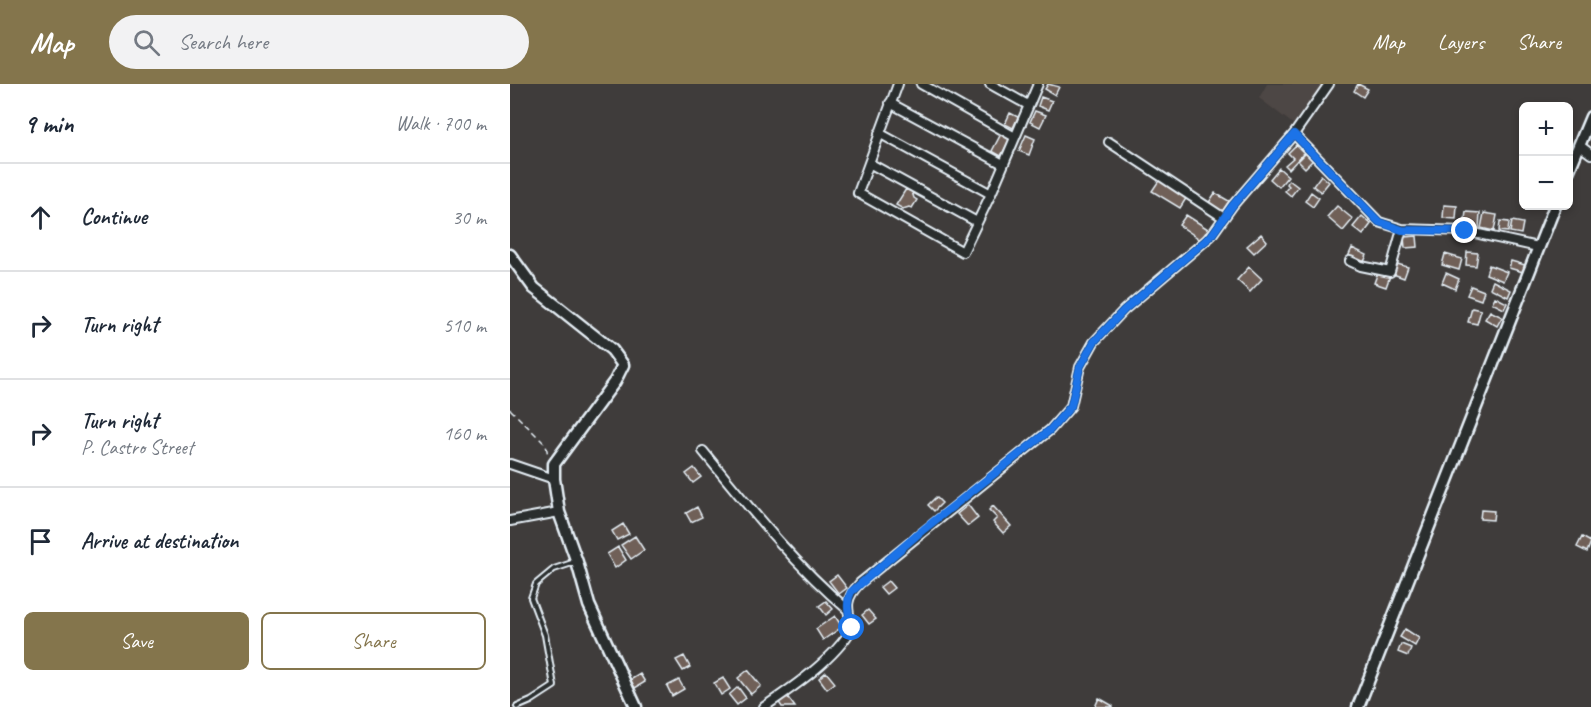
<!DOCTYPE html>
<meta charset="utf-8">
<style>
:root{--surface:#fff;--page:#f2f2f3;--text:#1f2937;--muted:#747a83;--line:#e0e1e3;--accent:#84754c}
body{margin:0;font-family:Caveat,sans-serif;background:var(--page);color:var(--text)}
.controls{position:absolute;right:18px;top:18px;display:grid;overflow:hidden;border-radius:9px;box-shadow:0 3px 9px #0003}
.controls button{width:54px;height:54px;display:grid;place-items:center;padding:0;border:0;border-bottom:2px solid var(--line);background:var(--surface);color:var(--text);font:30px sans-serif}
.stop{position:absolute;width:18px;height:18px;margin:-14px;border:4px solid #1a73e8;border-radius:50%;background:#fff}
.stop.end{background:#1a73e8;border-color:#fff;box-shadow:0 2px 6px #0008}
.list{margin:0;padding:0;list-style:none}
h2{display:flex;justify-content:space-between;align-items:center;height:78px;margin:0;padding:0 24px;font-size:26px}
h2 small{font-size:20px;font-weight:400;color:var(--muted)}
.list li{display:grid;grid-template-columns:39px 1fr auto;gap:18px;align-items:center;box-sizing:border-box;height:108px;padding:0 24px;border-top:2px solid var(--line)}
.list b{display:block;font-size:22px;white-space:nowrap}
.list p{margin:0;font-size:20px;white-space:nowrap;color:var(--muted)}
.list em{font-size:20px;font-style:normal;color:var(--muted)}
.actions{display:flex;gap:12px;padding:18px 24px}
.actions a{flex:1;padding:14px 0;border:2px solid var(--accent);border-radius:9px;text-align:center;font-size:21px;color:var(--accent)}
.actions .main{background:var(--accent);color:#fff}
.icon{flex:none;width:33px;height:33px;fill:none;stroke:currentColor;stroke-width:2;stroke-linecap:round;stroke-linejoin:round}
.map{position:relative;flex:none;width:1081px;height:623px;overflow:hidden}
header{display:flex;align-items:center;gap:36px;box-sizing:border-box;height:84px;padding:0 30px;background:var(--accent);color:#fff}
header strong{font-size:28px}
nav{display:flex;gap:33px;margin-inline-start:auto;font-size:21px}
.search{width:420px;height:54px;background:var(--page);display:flex;align-items:center;gap:15px;box-sizing:border-box;padding:0 21px;border-radius:33px;color:var(--muted);font-size:22px}
main{display:flex}
aside{flex:1;background:var(--surface)}
.map>svg:first-child{display:block}
.built{fill:#4e4744}
.building{fill:#706058;stroke:#e8f1f8;stroke-width:1.5}
.lines{fill:none;stroke-linecap:round;stroke-linejoin:round}
.lane-casing{stroke:#e8f1f8;stroke-width:8}
.street-casing{stroke:#e8f1f8;stroke-width:12}
.secondary-casing{stroke:#e8f1f8;stroke-width:15}
.path{stroke:#e8f1f8;stroke-width:1.5;stroke-dasharray:6 4.5;stroke-linecap:butt}
.lane{stroke:#2a2d2e;stroke-width:4}
.street{stroke:#2a2d2e;stroke-width:8}
.secondary{stroke:#2a2d2e;stroke-width:10}
.route{stroke:#1a73e8;stroke-width:8}
</style>
<header>
<strong>Map</strong>
<div class="search"><svg class="icon" aria-label="search" viewBox="0 0 24 24"><circle cx="10" cy="10" r="6"/><path d="M15 15l6 6"/></svg>Search here</div>
<nav><a>Map</a><a>Layers</a><a>Share</a></nav>
</header>
<main>
<aside>
<h2>9 min<small>Walk · 700 m</small></h2>
<ul class="list">
<li><svg class="icon" aria-label="ahead" viewBox="0 0 24 24"><path d="M12 20V5M6 11l6-6 6 6"/></svg><div><b>Continue</b></div><em>30 m</em></li>
<li><svg class="icon" aria-label="right" viewBox="0 0 24 24"><path d="M7 20v-9h11M14 6l5 5-5 5"/></svg><div><b>Turn right</b></div><em>510 m</em></li>
<li><svg class="icon" aria-label="right" viewBox="0 0 24 24"><path d="M7 20v-9h11M14 6l5 5-5 5"/></svg><div><b>Turn right</b><p>P. Castro Street</p></div><em>160 m</em></li>
<li><svg class="icon" aria-label="arrive" viewBox="0 0 24 24"><path d="M6 21V4h12l-3 4 3 4H6"/></svg><div><b>Arrive at destination</b></div></li>
</ul>
<div class="actions"><a class="main">Save</a><a>Share</a></div>
</aside>
<div class="map">
<svg width="1081" height="623" viewBox="0 0 1081 623">
<rect width="100%" height="100%" fill="#3f3c3b"/>
<filter id="ink" filterUnits="userSpaceOnUse"><feTurbulence type="fractalNoise" baseFrequency=".0167" numOctaves="2"/><feDisplacementMap in="SourceGraphic" scale="12" xChannelSelector="R" yChannelSelector="G"/><feConvolveMatrix kernelMatrix="1 2 1 2 8 2 1 2 1" color-interpolation-filters="sRGB"/></filter>
<g filter="url(#ink)">
<path class="built" d="M757,0h56l-30,40 -34,-26z"/>
<path class="building" d="M538,0l11,3 -4,8 -10,-6z
M848,0l10,5 -5,8 -9,-6z
M531,13l11,4 -4,9 -10,-4z
M525,27l11,4 -6,12 -10,-5z
M500,29l8,4 -5,11 -8,-4z
M492,48l9,4 -10,20 -9,-5z
M516,51l9,4 -6,16 -10,-4z
M786,61l8,8 -15,16 -4,-4 8,-7 -5,-5z
M797,68l7,7 -9,9 -7,-7z
M769,84l9,8 -9,11 -9,-8z
M811,91l8,7 -8,10 -8,-6z
M650,95l27,18 -7,11 -28,-17z
M779,96l9,7 -7,9 -6,-5 4,-5 -2,-2z
M396,105l6,3 2,6 3,2 -5,8 -3,-1 -6,2 -7,-4z
M801,108l8,6 -6,9 -8,-6z
M705,109l14,8 -7,11 -14,-8z
M934,121l13,1 -1,13 -13,-1z
M827,122l16,13 -10,12 -16,-14z
M956,128l14,1 -1,15 -15,-2z
M974,129l13,2 -3,16 -13,-3z
M676,131l22,14 -7,11 -22,-15z
M852,132l9,8 -8,11 -10,-8z
M990,137l9,1 -1,10 -9,-1z
M1002,137l11,2 -2,11 -11,-2z
M751,150l6,7 -13,12 -7,-7z
M907,152l1,11 -13,1 -1,-11z
M842,164l15,7 -4,9 -15,-7z
M957,168l11,1 -2,13 -10,-1z
M935,170l17,5 -3,11 -17,-5z
M1001,177l14,4 -2,7 -14,-4z
M887,180l11,3 -4,11 -11,-4z
M979,181l18,7 -4,9 -17,-7z
M739,183l13,12 -12,13 -13,-12z
M868,188l12,4 -4,11 -12,-4z
M936,189l13,6 -4,10 -13,-6z
M983,197l18,9 -3,7 -18,-9z
M961,202l13,5 -3,9 -14,-5z
M985,213l12,6 -3,6 -12,-6z
M962,224l9,2 -4,14 -9,-2z
M980,227l12,6 -5,9 -12,-7z
M184,384l7,9 -8,6 -7,-9z
M426,413l6,6 -8,8 -6,-6z
M458,421l10,13 -10,8 -11,-12z
M483,422l18,20 -8,7 -10,-11 4,-4 -8,-8z
M187,423l5,10 -11,5 -5,-9z
M971,426l13,1 -1,9 -13,-1z
M113,440l6,10 -12,6 -5,-9z
M125,452l9,14 -13,9 -10,-14z
M1072,453l9,5 -4,10 -10,-5z
M108,463l8,13 -11,8 -8,-14z
M327,491l10,13 -8,6 -10,-13z
M378,497l6,7 -8,6 -6,-7z
M316,517l7,8 -7,6 -7,-9z
M358,526l8,9 -7,5 -7,-9z
M325,532l7,11 -19,13 -7,-11z
M895,545l14,9 -4,8 -15,-9z
M891,560l10,4 -3,8 -10,-4z
M174,572l6,11 -7,4 -7,-11z
M238,586l13,16 -10,8 -13,-16z
M316,588l9,11 -8,6 -8,-11z
M130,590l5,8 -10,6 -5,-8z
M213,594l7,11 -9,6 -7,-12z
M169,596l5,9 -12,7 -5,-10z
M228,603l8,11 -9,7 -8,-10z
M276,611l9,12h-13l-4,-6z
M589,614l14,8v1h-18z"/>
<g class="lines">
<defs>
<path id="lane" d="M7,623l14,-6 23,-15 -9,-51 -14,-37 5,-14 18,-15 21,-7"/>
<path id="street" d="M388,0l-40,109 105,59 28,-58 47,-110
M411,0l94,53
M480,0l38,21
M380,19l113,61
M369,49l112,61
M784,50l85,88 23,7 63,2 73,16
M599,58l115,76
M1069,61l12,9
M359,79l108,59
M840,177l11,5 29,6 12,-43
M193,367c45,55 90,112 144,158
M0,380l44,15
M0,437l49,-9
M254,623c28,-19 72,-49 88,-79 -5,-21 -8,-28 8,-45l190,-153 21,-24 9,-39 14,-25 30,-32 87,-74 22,-31 61,-71 35,-50"/>
<path id="secondary" d="M1058,88l23,-55
M0,171l24,33 78,62 11,15 -8,16 -61,83v15l5,33 18,50 12,43 47,102
M848,623l197,-501"/>
</defs>
<use href="#lane" class="lane-casing"/>
<use href="#street" class="street-casing"/>
<use href="#secondary" class="secondary-casing"/>
<path class="path" d="M0,325l36,36 2,11"/>
<use href="#lane" class="lane"/>
<use href="#street" class="street"/>
<use href="#secondary" class="secondary"/>
</g>
</g>
<g class="lines" filter="url(#ink)">
<path class="route" d="M342,544c-3,-13 -7,-24 -1,-36l73,-63 126,-99 21,-24 9,-39 14,-25 30,-32 87,-74 22,-31 61,-71 85,88 23,8 63,1"/>
</g>
</svg>
<div class="controls">
<button>+</button>
<button>−</button>
</div>
<div class="stop" style="left:342px;top:544px"></div>
<div class="stop end" style="left:955px;top:147px"></div>
</div>
</main>
